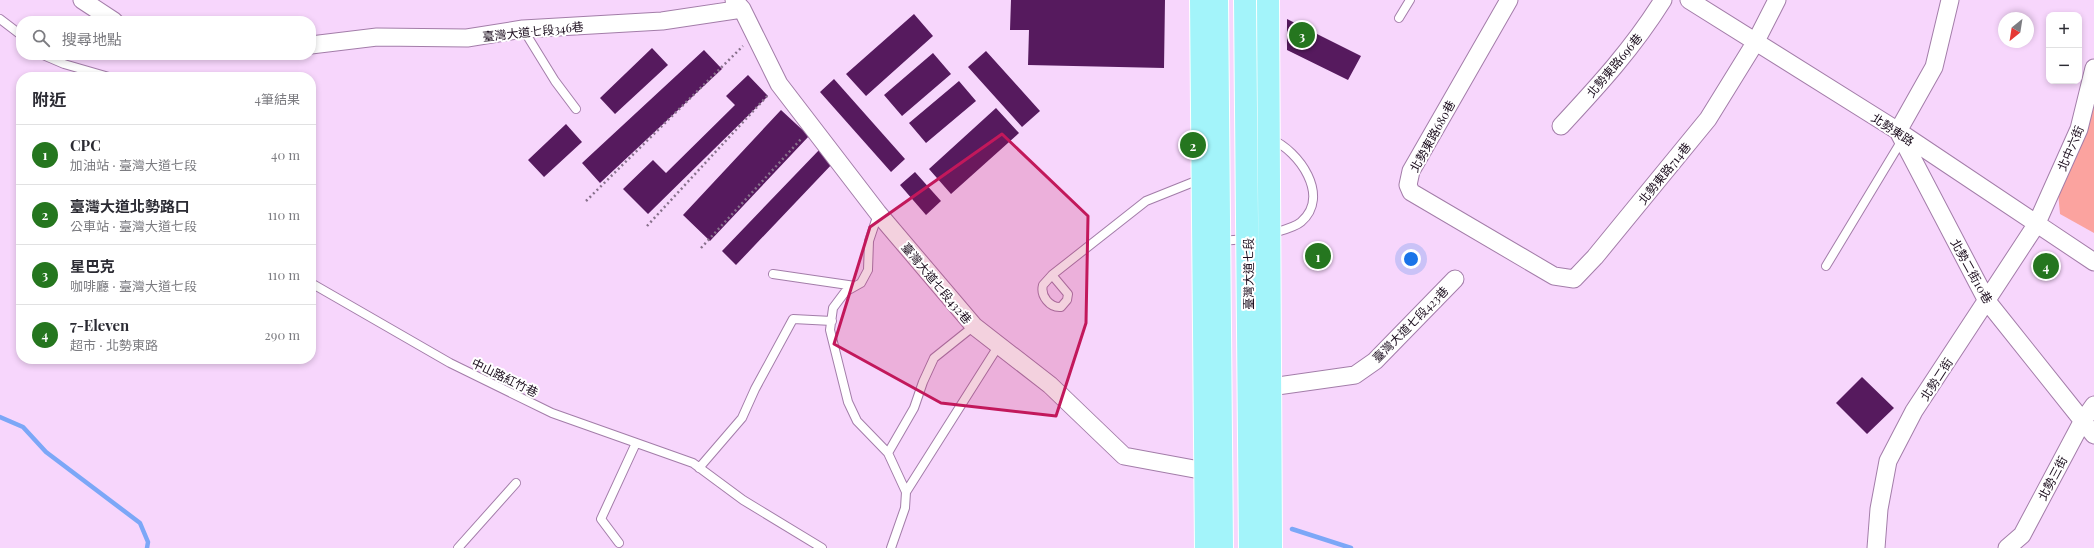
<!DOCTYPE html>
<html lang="zh-TW">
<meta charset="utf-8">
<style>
:root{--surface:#fff;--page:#f2f2f3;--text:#2b2b33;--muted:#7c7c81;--line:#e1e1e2;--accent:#25761f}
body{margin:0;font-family:"Playfair Display","Noto Sans TC",serif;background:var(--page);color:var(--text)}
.controls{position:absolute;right:12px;top:12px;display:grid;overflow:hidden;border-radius:8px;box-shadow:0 2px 6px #0003}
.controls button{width:36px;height:36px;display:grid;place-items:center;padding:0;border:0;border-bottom:1px solid var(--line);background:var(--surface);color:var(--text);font:20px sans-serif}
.compass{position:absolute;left:1998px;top:12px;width:36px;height:36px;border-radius:50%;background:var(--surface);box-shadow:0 2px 6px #0003;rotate:210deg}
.you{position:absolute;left:1411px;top:259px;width:14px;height:14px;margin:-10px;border:3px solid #fff;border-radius:50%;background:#1a73e8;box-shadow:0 0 0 6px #1a73e833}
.badge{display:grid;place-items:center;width:26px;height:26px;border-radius:50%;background:var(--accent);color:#fff;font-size:13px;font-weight:700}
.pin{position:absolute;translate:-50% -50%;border:2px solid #fff;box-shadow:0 1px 4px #0006}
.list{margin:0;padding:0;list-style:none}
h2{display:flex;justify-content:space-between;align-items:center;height:52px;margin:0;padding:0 16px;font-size:17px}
h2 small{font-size:13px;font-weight:400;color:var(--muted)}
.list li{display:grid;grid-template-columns:26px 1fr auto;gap:12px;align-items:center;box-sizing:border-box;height:60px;padding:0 16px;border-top:1px solid var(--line)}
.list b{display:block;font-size:15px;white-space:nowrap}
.list p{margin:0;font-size:13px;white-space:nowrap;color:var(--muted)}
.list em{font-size:13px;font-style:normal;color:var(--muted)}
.icon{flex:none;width:22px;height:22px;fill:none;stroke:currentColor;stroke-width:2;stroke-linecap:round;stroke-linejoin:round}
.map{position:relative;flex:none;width:2094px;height:548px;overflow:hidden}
.search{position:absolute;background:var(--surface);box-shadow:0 2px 6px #0003;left:16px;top:16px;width:300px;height:44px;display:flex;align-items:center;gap:10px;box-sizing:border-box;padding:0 14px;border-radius:16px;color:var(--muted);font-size:15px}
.panel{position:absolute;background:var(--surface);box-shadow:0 2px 6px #0003;left:16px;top:72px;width:300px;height:292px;border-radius:16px}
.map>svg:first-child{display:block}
.green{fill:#fba39f}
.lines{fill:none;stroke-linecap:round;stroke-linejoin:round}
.stream{stroke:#7ca7f7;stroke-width:4.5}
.building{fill:#561a5e}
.lane-casing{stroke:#a37da9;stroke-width:10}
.street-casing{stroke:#a37da9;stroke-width:19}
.primary-casing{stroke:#fff;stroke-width:24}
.path{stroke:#88718c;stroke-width:2.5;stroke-dasharray:2 3;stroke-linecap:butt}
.lane{stroke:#fff;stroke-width:8}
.street{stroke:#fff;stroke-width:17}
.primary{stroke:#a3f4fa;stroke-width:22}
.marked{fill:#c2185b;fill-opacity:0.2;stroke:#c2185b;stroke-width:3;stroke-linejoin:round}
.labels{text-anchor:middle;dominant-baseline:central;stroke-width:4;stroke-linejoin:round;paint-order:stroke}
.street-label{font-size:12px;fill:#1c0e1e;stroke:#fff}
</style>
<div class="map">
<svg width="2094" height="548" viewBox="0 0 2094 548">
<rect width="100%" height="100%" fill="#f7d6fc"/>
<path class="green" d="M2094,95v138l-34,-19 -2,-22z"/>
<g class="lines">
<path class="stream" d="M0,417l23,10 23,25 94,71 8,19 -1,6
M1292,529l59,19"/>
</g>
<path class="building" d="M1011,0h154l-1,68 -136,-3 1,-35h-19z
M914,14l19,22 -67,60 -20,-22z
M1287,19l74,37 -13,24 -61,-30z
M652,48l16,17 -53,49 -15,-16z
M704,50l18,19 -122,114 -18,-20z
M986,51l54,60 -18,16 -54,-60z
M933,53l18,21 -49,42 -18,-21z
M748,75l20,21 -120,118 -25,-25 30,-29 13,13 69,-68 -9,-9z
M834,79l71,80 -14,13 -71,-80z
M959,81l17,20 -50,42 -17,-20z
M996,108l23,25 -68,61 -22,-25z
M781,110l28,26 -99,105 -27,-26z
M566,124l16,18 -38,35 -16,-17z
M820,149l14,13 -98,103 -14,-14z
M915,172l26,29 -15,14 -26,-30z
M1862,377l32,31 -27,26 -31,-31z"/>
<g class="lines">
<defs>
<path id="lane" d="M1399,18l11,-18
M0,19l21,16
M523,29l32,52 21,28
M43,55l21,9 45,13
M1246,137c8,1 18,-1 25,2 28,12 60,57 30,83 -7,6 -22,9 -31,12
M878,214l-9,27 -1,29 -7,13 -16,9 -12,16 -3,22 18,72 9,19 31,32 18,39 -1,16 -14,40
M1220,241l27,-2
M1826,266l76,-126
M773,274l82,12
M1052,275l16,19 -1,6 -6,7c-11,1 -21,-11 -18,-22l9,-10 94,-74 55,-22
M311,283l139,80 102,50 141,50 50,37 79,48
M888,453l26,-45 9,-26 11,-24 40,-32
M699,468l43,-50 13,-29 38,-70 39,2
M906,492l93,-147
M619,543l-18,-24 35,-76
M458,548l58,-65"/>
<path id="street" d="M82,0l32,21
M734,0l8,9 37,75 99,129 96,113 76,59 74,71 81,15
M1509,0l-98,171 -3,14 3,7 143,84 20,3 21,-22 113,-138 47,-76 22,-43
M1689,0l209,131 196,131
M1950,0l-16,67 -36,64 89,170 107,134
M311,45l66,-8 90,1 56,-9 139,-8 80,-12
M1561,126c38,-41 72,-78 102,-126
M1270,387l85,-12 20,-14 80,-82
M1876,548l3,-39 9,-48 26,-50 122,-186 43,-96 15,-61
M2007,548l15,-13 60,-113 12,-17"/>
<path id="primary" d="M1201,0l5,548
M1217,0l5,548
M1245,0l5,548
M1268,0l3,548"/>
</defs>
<use href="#lane" class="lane-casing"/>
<use href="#street" class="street-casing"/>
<use href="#primary" class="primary-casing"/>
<path class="path" d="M586,201l157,-155
M647,226l122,-132
M701,248l101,-110"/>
<use href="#lane" class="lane"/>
<use href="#street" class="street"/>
<use href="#primary" class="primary"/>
</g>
<path class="marked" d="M1002,134l86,82 -2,107 -30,93 -115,-13 -107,-59 36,-117z"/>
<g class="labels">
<g class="street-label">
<text transform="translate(533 31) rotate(-6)">臺灣大道七段346巷</text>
<text transform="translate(1614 65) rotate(-50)">北勢東路696巷</text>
<text transform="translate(1893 129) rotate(33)">北勢東路</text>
<text transform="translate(1432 136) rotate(-61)">北勢東路680巷</text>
<text transform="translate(2070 148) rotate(-67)">北中六街</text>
<text transform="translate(1664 173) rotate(-51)">北勢東路714巷</text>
<text transform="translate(1972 271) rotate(61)">北勢二街10巷</text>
<text transform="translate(1248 274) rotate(-90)">臺灣大道七段</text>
<text transform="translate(937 283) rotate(50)">臺灣大道七段432巷</text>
<text transform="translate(1410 324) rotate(-45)">臺灣大道七段423巷</text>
<text transform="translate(505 377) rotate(26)">中山路紅竹巷</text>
<text transform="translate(1936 379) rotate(-57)">北勢二街</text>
<text transform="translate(2052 478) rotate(-62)">北勢三街</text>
</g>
</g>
</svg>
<div class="controls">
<button>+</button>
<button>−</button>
</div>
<svg class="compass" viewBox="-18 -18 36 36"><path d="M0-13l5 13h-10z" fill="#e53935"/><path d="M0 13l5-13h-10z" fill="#7c7c81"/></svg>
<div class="you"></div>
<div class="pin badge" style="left:1318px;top:256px">1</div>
<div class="pin badge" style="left:1193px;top:145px">2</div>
<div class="pin badge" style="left:1302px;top:35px">3</div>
<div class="pin badge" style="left:2046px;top:266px">4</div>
<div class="search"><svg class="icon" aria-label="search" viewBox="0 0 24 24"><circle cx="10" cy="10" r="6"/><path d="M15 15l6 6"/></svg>搜尋地點</div>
<section class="panel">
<h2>附近<small>4筆結果</small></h2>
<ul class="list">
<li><span class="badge">1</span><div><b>CPC</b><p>加油站 · 臺灣大道七段</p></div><em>40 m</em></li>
<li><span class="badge">2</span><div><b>臺灣大道北勢路口</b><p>公車站 · 臺灣大道七段</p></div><em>110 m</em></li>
<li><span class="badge">3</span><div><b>星巴克</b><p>咖啡廳 · 臺灣大道七段</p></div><em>110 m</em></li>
<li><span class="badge">4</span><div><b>7-Eleven</b><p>超市 · 北勢東路</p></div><em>290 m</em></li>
</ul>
</section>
</div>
